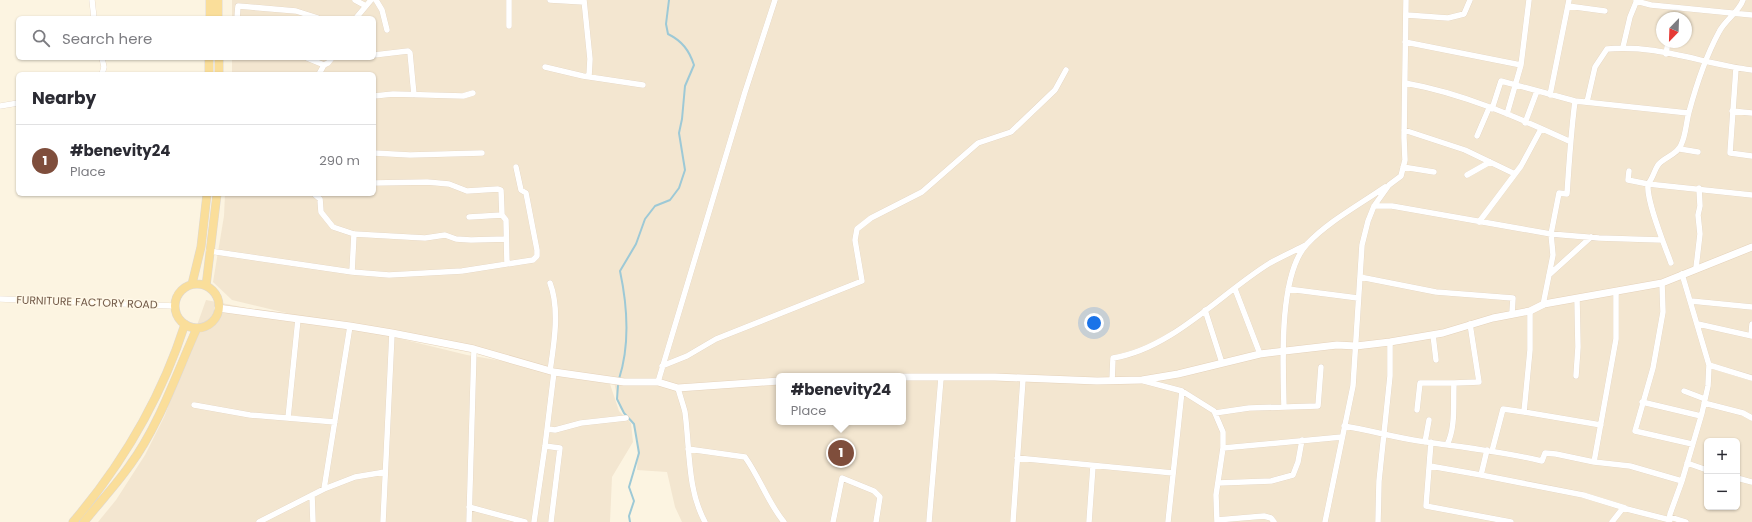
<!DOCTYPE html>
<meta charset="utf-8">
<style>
:root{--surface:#fff;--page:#f7f7f7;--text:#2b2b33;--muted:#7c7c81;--line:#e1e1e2;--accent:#7f4e3c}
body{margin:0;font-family:Poppins,sans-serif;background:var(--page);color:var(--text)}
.controls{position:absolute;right:12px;bottom:12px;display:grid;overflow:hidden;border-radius:6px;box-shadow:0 1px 3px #0004}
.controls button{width:36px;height:36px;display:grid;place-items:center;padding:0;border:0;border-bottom:1px solid var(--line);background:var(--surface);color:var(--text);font:20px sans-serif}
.compass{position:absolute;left:1656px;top:12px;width:36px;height:36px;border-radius:50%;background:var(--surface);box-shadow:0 1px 3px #0004;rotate:203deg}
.you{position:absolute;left:1094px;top:323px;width:14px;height:14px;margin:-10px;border:3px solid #fff;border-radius:50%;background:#1a73e8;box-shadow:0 0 0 6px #1a73e833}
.badge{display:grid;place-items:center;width:26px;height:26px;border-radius:50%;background:var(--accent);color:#fff;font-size:13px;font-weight:700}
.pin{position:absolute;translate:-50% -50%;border:2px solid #fff;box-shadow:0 1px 4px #0006}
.popup{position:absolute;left:776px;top:373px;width:130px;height:52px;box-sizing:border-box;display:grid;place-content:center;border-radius:6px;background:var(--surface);filter:drop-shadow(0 1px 3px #0005);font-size:13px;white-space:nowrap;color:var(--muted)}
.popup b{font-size:15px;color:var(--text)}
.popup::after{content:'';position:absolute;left:50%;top:100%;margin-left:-8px;border:8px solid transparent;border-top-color:var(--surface)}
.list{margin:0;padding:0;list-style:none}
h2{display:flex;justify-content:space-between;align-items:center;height:52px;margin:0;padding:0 16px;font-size:17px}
h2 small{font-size:13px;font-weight:400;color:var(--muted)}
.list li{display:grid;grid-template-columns:26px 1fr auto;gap:12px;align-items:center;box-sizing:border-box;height:72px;padding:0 16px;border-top:1px solid var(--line)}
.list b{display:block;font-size:15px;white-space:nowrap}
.list p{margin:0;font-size:13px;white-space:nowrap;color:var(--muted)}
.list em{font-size:13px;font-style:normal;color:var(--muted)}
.icon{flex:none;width:22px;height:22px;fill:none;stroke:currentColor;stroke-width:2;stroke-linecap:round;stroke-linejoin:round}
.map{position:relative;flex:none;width:1752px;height:522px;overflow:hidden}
.search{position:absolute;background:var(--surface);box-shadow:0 1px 3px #0004;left:16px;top:16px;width:360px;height:44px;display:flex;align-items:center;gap:10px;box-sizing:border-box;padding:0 14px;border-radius:6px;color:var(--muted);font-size:15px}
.panel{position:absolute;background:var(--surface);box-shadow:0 1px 3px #0004;left:16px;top:72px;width:360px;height:124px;border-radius:6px}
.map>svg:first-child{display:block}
.residential{fill:#f3e6d0;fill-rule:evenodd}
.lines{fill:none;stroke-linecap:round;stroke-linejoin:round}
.stream{stroke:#9dc9d6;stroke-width:2}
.street-casing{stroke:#e0d0bd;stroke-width:6}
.secondary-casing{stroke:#e5d2bb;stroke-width:8}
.primary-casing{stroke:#ddd8d3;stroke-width:9}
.street{stroke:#fff;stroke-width:5.5}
.secondary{stroke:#fff;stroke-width:7}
.primary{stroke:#fade9a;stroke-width:8}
.labels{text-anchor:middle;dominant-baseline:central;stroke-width:3;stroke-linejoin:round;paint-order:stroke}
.street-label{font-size:11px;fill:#735b49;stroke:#fff8e7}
</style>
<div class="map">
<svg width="1752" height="522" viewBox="0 0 1752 522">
<rect width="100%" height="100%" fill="#fcf4e1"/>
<path class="residential" d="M232,0h1520v522h-1070l-7,-15 -8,-35 -30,-2 1,-28 -6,-20 -12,-14 -7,-30 -62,-8 -131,-31 -117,-22 -71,-17 -19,-18 11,-66 1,-22h149v-120h-142v-16h142v-40h-142zM1662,18h24v24h-24zM779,376h124v46h-124zM1707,441h30v66h-30z
M206,300l183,36 78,19 47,8 46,12 50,9 9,27 12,12 2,19 -21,35 -2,45h-512l18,-22 29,-45 20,-40z"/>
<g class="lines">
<path class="stream" d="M619,379c11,-34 8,-75 1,-108l16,-27 9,-25 10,-13 15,-6 9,-12 6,-18 -6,-37 3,-14 3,-33 9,-21c-5,-15 -12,-24 -26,-31l-2,-10 3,-24
M618,385l-1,14 7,14 10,11 5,29 -10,34 5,14 -5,15 1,6"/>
<defs>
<path id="street" d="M92,0l2,18
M355,0l11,6
M376,0l6,10 5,20
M509,0v26
M550,0l34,2
M584,0l6,59 -1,17
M1636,1l15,4 101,10
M1568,6l37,5
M1407,15l41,3 16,-4 6,-14
M237,18l1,-12 58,5 22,7
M356,18l15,-18
M1405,42l116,23
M1623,47l7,-30 7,-17
M1666,54l2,-12
M374,55l34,-4 2,2 4,42
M102,58l2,9 -2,7
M307,58l17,7
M545,67l38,9 60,9
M1736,68l-6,85 22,3
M319,74l5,-9 4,-2 4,-5
M1405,83c57,10 112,34 164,58
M1550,95l19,-95
M374,96l19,-2 70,2 10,-3
M1587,102l8,-35 12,-18c50,-5 96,15 145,21
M0,106l18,-3
M1492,109l9,-28 74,20 113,12
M1732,111l20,2
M1507,114l14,-49 8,-65
M1525,123l12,-32
M1404,130l61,20 50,24
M1477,136l12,-28
M1680,149l18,3
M374,153l36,2 72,-2
M1403,167l31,5
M1629,171l-1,9 20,4 104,11
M1467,175l23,-13
M374,183l53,-1 22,2 18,7 31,-2 3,1 1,25 4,5 1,44
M314,194l6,5 1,13 12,15 21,7 71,4 20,-3 11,4 15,1 35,-1
M1374,206h18l159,28 48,4 62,2
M469,217l33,-2
M1479,222l42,-56 20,-37
M209,251l143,21 37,3 73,-4 71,-11 4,-4v-6l-11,-57 -5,-3 -5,-23
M1671,263c-6,-17 -25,-62 -23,-79 5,-6 6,-13 10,-19 6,-8 19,-10 23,-20 5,-10 5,-22 8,-33 7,-26 17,-56 30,-80 6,-12 20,-20 24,-32
M1696,268l4,-34 -2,-19 2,-9 -1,-18
M352,272l2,-38
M1549,275l42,-38
M1360,277l76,15 77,6 -1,15
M1662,283l1,29 -10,56 -18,63 57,13
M1235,289l25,65
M1288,289l70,9
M0,299l174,7
M1691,301l61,6
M1543,305l10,-50 -2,-21 8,-41 8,1c2,-31 4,-62 8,-93
M1205,310l17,53
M1698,324l54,12
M1433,335l3,25
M1751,336l1,-12
M1709,365l43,13
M662,366l25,-10 29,-17 146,-58 -7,-41 2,-11 14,-11 51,-26 56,-49 33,-11 44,-42 11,-20
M550,371c4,-27 10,-62 0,-88
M1576,376l2,-29 -1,-48
M1112,381l1,-23c59,-9 108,-65 157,-95 11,-6 24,-12 36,-18
M1144,381l38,10 32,20 9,21v16l-7,47 1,27
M658,382l87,-290 30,-92
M678,388c2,8 5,16 7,24 5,37 2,77 20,110
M1684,391l21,8
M1642,402l59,14
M1704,403l39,10 9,5
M194,405l56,10 85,7
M1284,407c-1,-41 -6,-132 23,-163 22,-23 52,-39 78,-57
M1417,410l3,-27h34
M1524,412l77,13
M1215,413l34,-5 69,-2 3,-39
M288,418l10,-99
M1344,426c25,4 49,11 75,15 41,6 82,10 123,20l3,-8 11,1 38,8 36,4 52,15
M547,429l8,1 26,-7 45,-5
M1425,442l4,-22
M1431,442l-5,64 85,16
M1447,445c9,-18 6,-42 7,-62l25,-1 -9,-58
M545,446l15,2 -9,74
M1223,448l119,-11
M688,449l57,8c15,21 23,46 39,65
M1487,450l-6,25 102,20 42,13
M1492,451l11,-42 21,3 6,-62v-39
M1017,458l156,15
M1594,462l22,-123v-47
M1687,463l20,7
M1430,466l51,9
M1737,478l15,4
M1218,483l53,-2 22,-6 5,-13 4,-22
M324,489l26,-163
M312,495l1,27
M469,507l56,15
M1670,517l16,5
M1217,520l47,-4 7,2 3,4
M259,522l65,-33 31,-12 30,-5
M383,522l9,-189
M469,522l5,-173
M534,522l11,-76 9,-74
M833,522l9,-44 32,13 6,6 -4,25
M929,522l12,-144
M1013,522l10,-143
M1089,522l4,-56
M1168,522l14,-131
M1325,522l28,-136 9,-141 6,-24 6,-15 15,-21 12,-9 4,-16 -1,-22 2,-138
M1378,522l1,-41 11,-105v-34
M1612,522l11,-14 47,12
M1669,522l1,-8 12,-33 20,-68 6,-27 1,-21 -27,-91"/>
<path id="secondary" d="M218,308l132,18 42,7 82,16 80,23 70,10h34l20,6 101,-7
M903,377h92l102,4 45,-1 36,-6 82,-20 77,-9 19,1 34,-4 53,-9 50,-15 37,-7 14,-7 118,-21 90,-36"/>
<path id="primary" d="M218,0v18
M210,18v-18
M219,58v16
M209,74v-16
M192,284l9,-37 6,-53
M175 306a22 22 0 1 1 44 0a22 22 0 1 1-44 0Z
M206,286l11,-92
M73,522c51,-60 88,-123 112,-198
M84,522c15,-19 32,-37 46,-57 29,-39 47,-93 67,-137"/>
</defs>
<use href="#street" class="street-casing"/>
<use href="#secondary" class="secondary-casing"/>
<use href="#primary" class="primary-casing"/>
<use href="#street" class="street"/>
<use href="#secondary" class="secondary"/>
<use href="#primary" class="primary"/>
</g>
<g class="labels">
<g class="street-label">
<text transform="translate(87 302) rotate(2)">FURNITURE FACTORY ROAD</text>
</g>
</g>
</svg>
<div class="controls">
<button>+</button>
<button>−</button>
</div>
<svg class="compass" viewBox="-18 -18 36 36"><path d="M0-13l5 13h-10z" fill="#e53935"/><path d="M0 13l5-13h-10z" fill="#7c7c81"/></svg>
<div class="you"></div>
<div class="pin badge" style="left:841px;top:453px">1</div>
<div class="popup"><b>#benevity24</b>Place</div>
<div class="search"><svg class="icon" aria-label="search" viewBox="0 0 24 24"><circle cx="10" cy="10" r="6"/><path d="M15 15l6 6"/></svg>Search here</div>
<section class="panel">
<h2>Nearby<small></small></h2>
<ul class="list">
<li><span class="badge">1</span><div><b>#benevity24</b><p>Place</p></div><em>290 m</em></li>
</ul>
</section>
</div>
